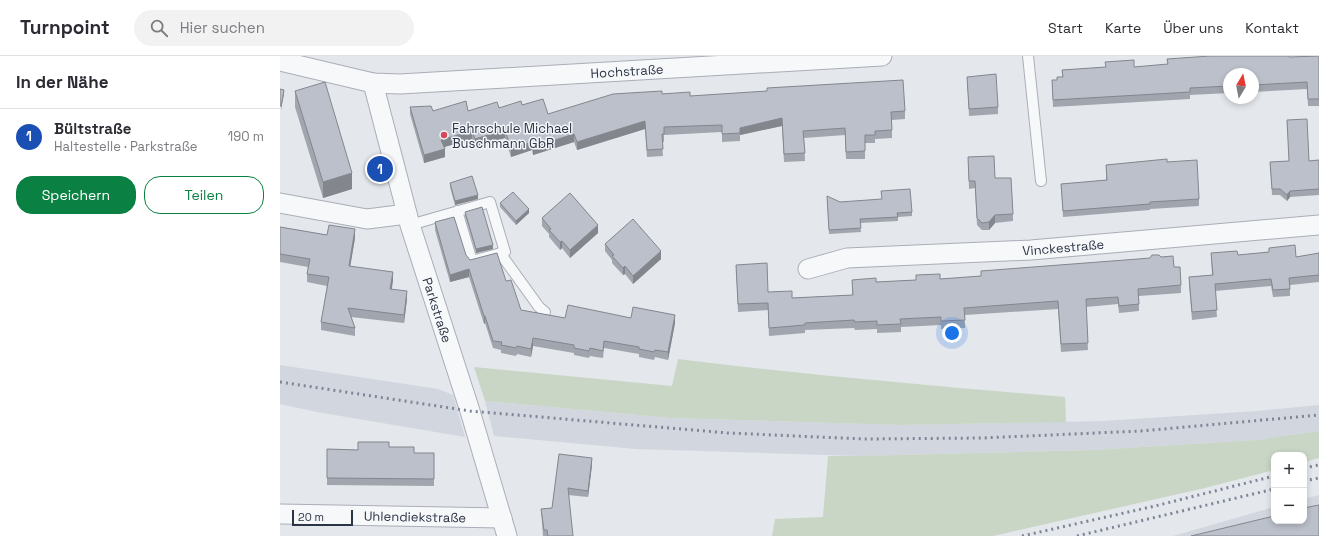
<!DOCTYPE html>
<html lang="de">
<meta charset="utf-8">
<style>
:root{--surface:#fff;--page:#f2f2f3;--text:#2b2b33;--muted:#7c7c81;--line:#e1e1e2;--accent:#0b8043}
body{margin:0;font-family:"Space Grotesk",sans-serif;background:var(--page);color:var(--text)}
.controls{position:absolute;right:12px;bottom:12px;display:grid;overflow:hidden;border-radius:8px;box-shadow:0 2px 6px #0003}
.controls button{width:36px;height:36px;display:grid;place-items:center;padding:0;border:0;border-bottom:1px solid var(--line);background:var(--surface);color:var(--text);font:20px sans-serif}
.compass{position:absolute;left:943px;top:12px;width:36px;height:36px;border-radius:50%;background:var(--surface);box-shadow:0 2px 6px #0003;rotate:10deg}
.scale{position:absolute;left:12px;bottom:10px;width:61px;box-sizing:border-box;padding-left:4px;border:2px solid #2b3445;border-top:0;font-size:11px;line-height:14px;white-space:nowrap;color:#2b3445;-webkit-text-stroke:3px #f4f6f9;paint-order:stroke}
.you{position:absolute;left:672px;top:277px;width:14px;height:14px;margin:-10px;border:3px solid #fff;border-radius:50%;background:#1a73e8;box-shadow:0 0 0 6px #1a73e833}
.badge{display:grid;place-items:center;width:26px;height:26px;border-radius:50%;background:var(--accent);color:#fff;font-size:13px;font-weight:700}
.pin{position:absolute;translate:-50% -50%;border:2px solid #fff;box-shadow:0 1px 4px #0006}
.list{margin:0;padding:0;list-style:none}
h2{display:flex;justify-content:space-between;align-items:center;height:52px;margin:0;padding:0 16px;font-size:17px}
h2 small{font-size:13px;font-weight:400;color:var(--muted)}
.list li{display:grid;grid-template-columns:26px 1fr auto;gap:12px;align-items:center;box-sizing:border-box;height:56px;padding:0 16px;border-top:1px solid var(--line)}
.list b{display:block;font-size:15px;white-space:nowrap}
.list p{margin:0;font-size:13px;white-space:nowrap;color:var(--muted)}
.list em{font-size:13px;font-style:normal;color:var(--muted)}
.actions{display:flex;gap:8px;padding:12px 16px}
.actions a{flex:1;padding:9px 0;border:1px solid var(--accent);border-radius:16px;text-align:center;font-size:14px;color:var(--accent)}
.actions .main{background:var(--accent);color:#fff}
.icon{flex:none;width:22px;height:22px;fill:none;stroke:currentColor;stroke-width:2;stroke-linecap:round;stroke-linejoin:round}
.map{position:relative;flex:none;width:1039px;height:480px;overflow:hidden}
header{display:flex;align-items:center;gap:24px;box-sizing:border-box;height:56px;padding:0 20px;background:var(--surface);border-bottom:1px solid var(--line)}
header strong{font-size:19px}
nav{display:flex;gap:22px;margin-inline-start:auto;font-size:14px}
.search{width:280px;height:36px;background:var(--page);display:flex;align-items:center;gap:10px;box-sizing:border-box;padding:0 14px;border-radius:22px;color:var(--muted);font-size:15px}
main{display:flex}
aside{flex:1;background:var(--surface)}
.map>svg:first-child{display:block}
.built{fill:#d2d6de}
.green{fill:#c9d6c5}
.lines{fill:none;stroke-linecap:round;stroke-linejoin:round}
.lane-casing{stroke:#a9aeb7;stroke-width:12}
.street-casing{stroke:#a9aeb7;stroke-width:21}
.lane{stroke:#f7f8fa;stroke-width:10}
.street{stroke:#f7f8fa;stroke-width:19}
.rail{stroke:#7d8696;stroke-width:3;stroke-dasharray:2 4;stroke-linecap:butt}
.wall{fill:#a1a5ae}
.shaded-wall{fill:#83868d}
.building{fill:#bbc0ca;stroke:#83868d}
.poi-dot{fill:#d1495b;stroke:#f4f6f9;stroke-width:1.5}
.labels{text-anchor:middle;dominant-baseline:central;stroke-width:3;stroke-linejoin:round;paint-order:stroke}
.street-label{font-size:13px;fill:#2b3445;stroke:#f4f6f9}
.poi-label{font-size:13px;fill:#2b3445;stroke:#f4f6f9;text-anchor:start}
</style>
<header>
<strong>Turnpoint</strong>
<div class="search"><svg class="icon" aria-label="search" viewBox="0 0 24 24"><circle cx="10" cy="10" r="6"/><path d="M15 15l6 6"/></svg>Hier suchen</div>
<nav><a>Start</a><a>Karte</a><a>Über uns</a><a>Kontakt</a></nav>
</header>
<main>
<aside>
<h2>In der Nähe<small></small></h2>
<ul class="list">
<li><span class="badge" style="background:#1a4fb4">1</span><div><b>Bültstraße</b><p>Haltestelle · Parkstraße</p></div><em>190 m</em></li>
</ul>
<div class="actions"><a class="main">Speichern</a><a>Teilen</a></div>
</aside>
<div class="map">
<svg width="1039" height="480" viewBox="0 0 1039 480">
<rect width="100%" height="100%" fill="#e4e7ec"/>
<path class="built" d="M0,309l158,24 15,6 12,42 -148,-25 -37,-8z
M205,345l186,17 228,7 204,-4 153,-10 63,-6v26l-63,9 -162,10 -236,6 -222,-7 -142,-13z
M1039,439v41h-146l101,-29v14h30v-22z"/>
<path class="green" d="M398,303c129,16 258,27 387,38l1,25 -167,3 -228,-7 -186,-17 -11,-34 198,19z
M1039,375v27l-15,4v-7h-30v15l-69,18 -212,48h-221l3,-17 48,-2 5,-61h30l236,-6 162,-10z"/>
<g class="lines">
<defs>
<path id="lane" d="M748,0l13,125
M130,169l80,-23 15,50 -33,9 -15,-50
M220,197l39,54 6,5"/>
<g id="street">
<path id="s1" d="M0,5l93,22 27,1 482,-28"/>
<path id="s2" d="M93,27l37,142 60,186 37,125"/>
<path d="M0,147l87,16 40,-5"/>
<path id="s3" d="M528,213l39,-11 184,-8 288,-25"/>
<path id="s4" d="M0,458l222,4"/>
</g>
</defs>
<use href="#lane" class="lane-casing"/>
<use href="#street" class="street-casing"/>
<use href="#lane" class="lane"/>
<use href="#street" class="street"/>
<path class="rail" d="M0,326l190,29 258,22 136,6 118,-1 159,-7 178,-16
M1024,412l15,-3
M1024,425l15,-3
M742,480l133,-30 119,-30
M797,480l197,-47"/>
</g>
<path class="wall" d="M1039,0v50h-11l-1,-17 -54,3v-18h-24v19l-39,2v4l-137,8 -1,-27h5l5,-3v-7l72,-3 155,-10z
M687,21l31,30v7l-29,2z
M15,35l57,98 -29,9 -28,-91z
M382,38l243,17v8l-13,1v18l-17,1v4h-10v16h-19l-1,-24 -41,3 1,23 -21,1 -2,-36 -42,9v6l-18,1v-10l-58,3v7h-2l1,14 -16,1 -2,-28 -68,21 -3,-8 -41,13 -1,-5 -21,7 -6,-19 -30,9 -3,-8 -28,8 1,10 -21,6 -14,-49v-7l23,4h35l54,-6 26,9z
M1007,64l22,41 10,-1v35l-29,2 -3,4 -7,-6h-8l-2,-33 19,-1z
M688,101l27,21 18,36v7l-18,2 -6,7h-7l-5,-5 -2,-37 -6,1z
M887,106l32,37v7l-49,3v1l-87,7 -2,-33 45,-4v-15z
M170,127l28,16 -23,6 -5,-18z
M547,144l85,12v4l-14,1v4l-38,2 1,9 -32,2z
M220,147l29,10 -13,12 -16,-18z
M185,156l28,37 -17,4 -11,-37z
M262,162l56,15 -28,25 -8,-10 -2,2 -11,-13v-3l-7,-8z
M155,166l35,38 36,21 15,29 44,8h66l44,5 -7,37 -13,-3 -1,3 -15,-3v-3l-35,-6 -1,10 -13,-2 -1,2 -15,-3v-2l-41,-7 -2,11 -14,-3 -1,2 -15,-3v-3l-8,-2 -8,-25 -1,1 -15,-47 -19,5 -15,-52z
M0,171l47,8 28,3 -5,28 43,14 -1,9 15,10 -3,24 -53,-6 4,11v8l-34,-6v-8l6,-36 -20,-4v-8l1,-7 -28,-5z
M325,188l56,15 -28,25 -8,-10 -2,1 -11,-12v-3l-7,-9z
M989,192l27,9 23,-4v29l-29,3v11l-17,1 -2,-11 -56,5 2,26 -25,3 -3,-36v-7l23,-2 -1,-22 27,2 31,-3z
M456,209l32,27 24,6 60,-3v-15l24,2 64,-3 234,-12 7,18v8l-42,3v15l-20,2 -1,-9 -32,3 2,43 -27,2 -3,-43 -93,6v13l-24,1v-4l-40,2v5l-24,1v-4l-22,1 -1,-2 -49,2v3l-36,3 -1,-26 -30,2z
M109,391l25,6h20v33l-107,-1v-36l31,1z
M279,398l33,11 -4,32 -20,-2 5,41h-30l-2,-27 11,-1z"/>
<path class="shaded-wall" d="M4,34v4l-3,16v-4z
M502,62v8l-42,9v-7z
M365,65v8l-68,21v-8z
M225,74v8l-30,9v-8z
M192,75v8l-31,9v-8z
M294,78v8l-41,13v-8z
M252,86v8l-21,7v-8z
M165,93v8l-21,6v-8z
M72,117v16l-29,9v-16z
M1010,135v6l-3,4v-6z
M198,139v4l-23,6v-4z
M249,153v4l-13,12v-4z
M715,159v8l-6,7v-8z
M318,169v8l-28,25v-8z
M75,173v9l-6,36v-8z
M282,185v7l-2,2v-8z
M213,189v4l-17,4v-4z
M381,195v8l-28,25v-8z
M345,210v8l-2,1v-7z
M189,213v8l-19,5v-7z
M113,216v8l-3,17v-8z
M127,235v8l-3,24v-8z
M395,259v8l-7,37v-8z
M204,260h1v7l-1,1z
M253,282v8l-2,11v-8z
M312,402v7l-4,32v-6z"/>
<path class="building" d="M930,0h79v1l30,-1v43h-11l-1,-17 -54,3v-11h-24v12l-39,2v4l-137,8 -1,-20h5v-3h6l-1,-7 44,-3 -1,-5 29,-2v7l34,-3 -1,-5z
M716,18l2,33 -29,2 -2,-32z
M623,24l2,31 -14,1 1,18 -17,1v4h-10v16l-19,1 -1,-24 -42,3 2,22 -21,1 -2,-36 -42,10v5l-18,1v-9l-58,2v7h-2l1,15 -16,1 -2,-29 -68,21 -3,-8 -41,13 -1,-5 -21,7 -6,-19 -30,9 -3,-8 -31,9 4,9 -21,6 -14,-48 21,-1 2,5 33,-10 2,10 29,-9 2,6 22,-7 1,4 21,-6 5,15 65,-20 49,-3v3l28,-2v4l77,-5v-3z
M45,26l27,91 -29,9 -28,-91z
M0,33l4,1 -3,16h-1z
M1027,63l2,42 10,-1v29l-29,2 -3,4 -7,-6h-8l-2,-27 19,-1 -2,-41z
M714,100l1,22h16l2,36 -18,1 -6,7 -7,1 -5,-5 -2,-37h-6l-1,-24z
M887,103v3l30,-2 2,39 -49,3v2l-87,7 -2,-27 46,-4 -1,-15z
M192,120l6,19 -23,6 -5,-18z
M630,133l2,23 -15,1 1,4 -38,2 1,9 -32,2 -2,-34 13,6 42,-3 -1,-8z
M233,136l16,17 -13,12 -16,-18z
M290,137l28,32 -28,25 -8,-9 -2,1 -11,-12 2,-1 -9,-11z
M202,151l11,38 -17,4 -11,-37z
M174,161l12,38 4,5 27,-7 9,28 5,-1 10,30 44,8 3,-13 63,13 2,-11 42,8 -7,37 -13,-2 -1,2 -15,-3v-2l-35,-6 -1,10 -13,-3 -1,3 -15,-3v-3l-41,-7 -2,11 -14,-3 -1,2 -15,-3 1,-3 -9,-1 -8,-25h-1l-15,-47 -19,6 -15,-53z
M353,163l28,32 -28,25 -8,-10 -2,2 -11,-12 2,-1 -9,-11z
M49,169l26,4 -6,37 44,6 -3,17 17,2 -3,24 -56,-7 7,20 -34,-6 8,-45 -22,-3 3,-15 -30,-5v-27l47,8z
M1015,189l1,12 23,-4v22l-30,3 1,11 -17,1 -2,-11 -56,5 2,26 -25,2 -3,-35 24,-2 -2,-22 26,-2 1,4 31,-3v-4z
M872,199h7l2,2 12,-1 1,11h6l1,18 -43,4 1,15 -20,2 -1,-9 -32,2 2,44 -27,1 -3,-43 -94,7 1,12 -24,1v-4l-41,2 1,5 -24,1v-4l-22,1 -1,-2 -49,3v2l-36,3 -1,-25 -30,1 -2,-39 31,-2 1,29 24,-1v7l61,-3 -1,-15 24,-2v4l40,-2v-5l24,-1v5l41,-3v-5l157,-12 12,-1z
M78,386h31v5h25v6h20v26l-107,-1v-29l31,1z
M279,398l33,4 -4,33 -20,-3 5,48h-25l-1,-6h-3l-3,-21 11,-1z
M1039,449v31h-128l83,-20v5h30v-13z"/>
<circle class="poi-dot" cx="164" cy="79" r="4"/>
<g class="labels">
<g class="street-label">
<text stroke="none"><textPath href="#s1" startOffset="350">Hochstraße</textPath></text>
<text stroke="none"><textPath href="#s3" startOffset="257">Vinckestraße</textPath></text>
<text stroke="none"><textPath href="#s2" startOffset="236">Parkstraße</textPath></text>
<text stroke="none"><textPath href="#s4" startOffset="135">Uhlendiekstraße</textPath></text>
</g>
<g class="poi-label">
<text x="172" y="72">Fahrschule Michael<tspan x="172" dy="15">Buschmann GbR</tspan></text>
</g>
</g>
</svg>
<div class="controls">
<button>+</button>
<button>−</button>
</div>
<svg class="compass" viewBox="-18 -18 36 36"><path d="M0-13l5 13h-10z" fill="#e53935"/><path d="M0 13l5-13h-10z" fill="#7c7c81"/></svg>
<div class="scale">20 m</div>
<div class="you"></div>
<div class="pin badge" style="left:100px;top:113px;background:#1a4fb4">1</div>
</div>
</main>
